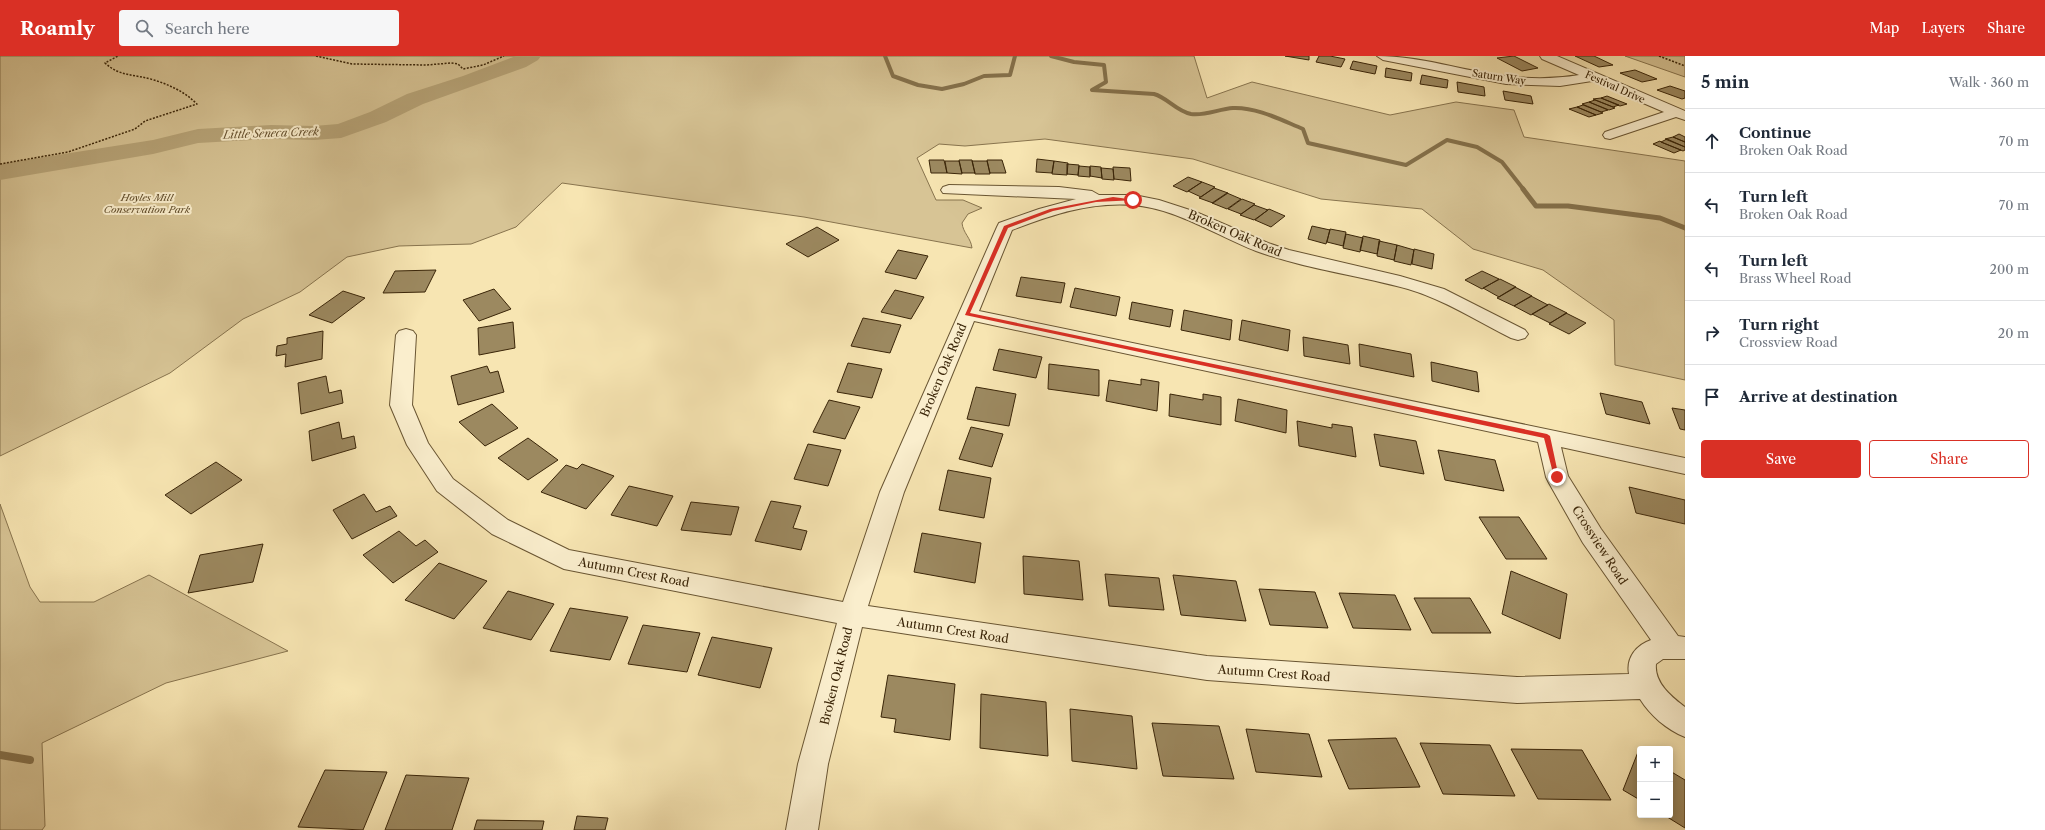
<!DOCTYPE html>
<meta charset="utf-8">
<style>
:root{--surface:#fff;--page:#f6f6f7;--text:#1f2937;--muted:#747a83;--line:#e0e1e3;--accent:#d93025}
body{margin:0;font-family:"Libre Caslon Text",serif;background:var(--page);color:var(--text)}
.controls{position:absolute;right:12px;bottom:12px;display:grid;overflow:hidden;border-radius:4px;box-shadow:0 2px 10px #0003}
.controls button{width:36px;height:36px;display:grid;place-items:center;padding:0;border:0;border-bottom:1px solid var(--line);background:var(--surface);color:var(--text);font:20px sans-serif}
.stop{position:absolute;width:12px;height:12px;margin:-9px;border:3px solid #d93025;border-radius:50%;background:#fff}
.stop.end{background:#d93025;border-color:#fff;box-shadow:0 1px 4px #0008}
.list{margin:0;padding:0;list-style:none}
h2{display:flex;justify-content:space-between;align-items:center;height:52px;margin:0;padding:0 16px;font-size:17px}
h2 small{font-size:13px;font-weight:400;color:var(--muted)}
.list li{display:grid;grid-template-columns:26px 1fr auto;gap:12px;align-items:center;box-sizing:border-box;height:64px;padding:0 16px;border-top:1px solid var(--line)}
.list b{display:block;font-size:15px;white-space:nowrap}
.list p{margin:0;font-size:13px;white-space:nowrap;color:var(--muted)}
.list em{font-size:13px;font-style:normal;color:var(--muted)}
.actions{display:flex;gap:8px;padding:12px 16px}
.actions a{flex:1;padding:9px 0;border:1px solid var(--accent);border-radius:4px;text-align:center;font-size:14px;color:var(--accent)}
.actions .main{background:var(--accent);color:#fff}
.icon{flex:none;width:22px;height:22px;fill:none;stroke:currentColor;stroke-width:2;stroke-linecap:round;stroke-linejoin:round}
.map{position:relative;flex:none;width:1685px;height:774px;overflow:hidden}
header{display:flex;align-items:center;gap:24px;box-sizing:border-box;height:56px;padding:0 20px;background:var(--accent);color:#fff}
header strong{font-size:19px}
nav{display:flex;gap:22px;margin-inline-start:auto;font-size:14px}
.search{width:280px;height:36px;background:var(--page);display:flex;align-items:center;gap:10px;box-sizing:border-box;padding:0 14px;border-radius:4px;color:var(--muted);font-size:15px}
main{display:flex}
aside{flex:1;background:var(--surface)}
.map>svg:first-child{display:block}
.green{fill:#d7c495;stroke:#88744e}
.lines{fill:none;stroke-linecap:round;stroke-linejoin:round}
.stream-far2{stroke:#85714b;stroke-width:4}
.stream-far1{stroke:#85714b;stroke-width:5}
.stream{stroke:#85714b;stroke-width:8}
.river{fill:#b7a478;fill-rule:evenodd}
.building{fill:#9c8960;stroke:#3a2508}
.street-casing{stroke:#695532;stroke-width:2}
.path{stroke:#3a2508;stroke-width:1.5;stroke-dasharray:2 1.5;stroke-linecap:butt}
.street{fill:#faeecd;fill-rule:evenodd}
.route{fill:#d93025}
.labels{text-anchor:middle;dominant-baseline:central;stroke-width:4;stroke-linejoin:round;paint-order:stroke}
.far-street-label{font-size:10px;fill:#3a2508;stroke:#faeecd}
.far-park-label{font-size:10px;font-style:italic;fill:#614d2b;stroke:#faeecd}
.far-water-label{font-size:11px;font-style:italic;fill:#66512f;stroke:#faeecd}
.street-label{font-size:12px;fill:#3a2508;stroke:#faeecd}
</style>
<header>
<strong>Roamly</strong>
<div class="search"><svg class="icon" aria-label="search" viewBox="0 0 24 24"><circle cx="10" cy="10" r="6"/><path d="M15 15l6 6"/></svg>Search here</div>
<nav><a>Map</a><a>Layers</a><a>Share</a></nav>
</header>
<main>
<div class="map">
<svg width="1685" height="774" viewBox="0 0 1685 774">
<rect width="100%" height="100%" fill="#f7e5b2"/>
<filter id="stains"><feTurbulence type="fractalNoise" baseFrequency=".005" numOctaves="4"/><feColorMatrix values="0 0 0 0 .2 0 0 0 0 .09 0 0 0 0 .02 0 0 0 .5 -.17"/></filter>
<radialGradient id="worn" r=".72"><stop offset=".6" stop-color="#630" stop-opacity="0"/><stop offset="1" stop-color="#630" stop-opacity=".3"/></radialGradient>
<path class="green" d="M0,0h1194l13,42 45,-16 138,33 66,-13 58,8 10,27 161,24v219l-70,-15 -1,-45 -71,-50 -70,-21 -51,-40 -101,-10 -128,-40 -148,-20 -80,7 -26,-2 -22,14 19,42h27l19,8 -14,6 -6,9c1,10 9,15 10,25l-168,-31 -242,-34 -46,44 -45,17 -72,2 -52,11 -47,35 -57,27 -73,54 -170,83z
M1625,0h60v21z
M0,448l30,83 10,15h54l55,-27 139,76 -122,32 -124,60 3,83 -3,4h-42z"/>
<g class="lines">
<path class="stream-far2" d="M885,0l8,20 25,9 24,4 22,-5 20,-8 26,-1 5,-19
M1051,0l23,6 30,3 2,17 -14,8 62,4c14,4 22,17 37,20 14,2 28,-5 42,-6 24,-1 48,12 70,21l5,14 98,22 41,-25 30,7 25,15 22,28"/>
<path class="stream-far1" d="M1523,133l13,17h32l92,12 25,10"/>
<path class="stream" d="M0,699l30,5"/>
<path class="river" d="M516,0h25l-3,4 -12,7 -103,37 -37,18 -45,16 -27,2 -43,-1 -73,4 -45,11 -153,26v-16l153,-24 45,-11 73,-4 43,1 24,-2 32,-12 37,-18 56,-18z"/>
</g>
<path class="building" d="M1285,0h24v4z
M1319,0h11l15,3 -4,8 -25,-5z
M1514,0l24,12 -16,3 -25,-13z
M1575,0h19l19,9 -14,2z
M1353,5l24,5 -2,8 -25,-5z
M1386,12l26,5 -1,8 -26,-4z
M1635,14l22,9 -15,3 -22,-9z
M1422,19l26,5 -1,8 -27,-4z
M1457,26l27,5 1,9 -27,-4z
M1670,30l15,5v7l-3,1 -25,-9z
M1503,35l28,5 2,8 -28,-4z
M1607,40l20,8 -7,2 -19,-8z
M1601,42l18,7 -6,2 -20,-8z
M1595,44l18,7 2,1 -6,2 -20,-8z
M1589,46l19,8 -7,2 -19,-8z
M1583,49l18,7 2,1 -7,2 -19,-8z
M1577,51l19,8 -7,2 -20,-8z
M1679,78l6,3v5l-12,-5z
M1673,81l12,5v5l-20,-8z
M1667,83l18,8v3l-2,1 -22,-9z
M1660,85l1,1 20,8 -7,3 -21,-9z
M1037,103l17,2 -2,12 -16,-1z
M929,104h15l3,13h-16z
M959,104h13l3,13h-13z
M987,104h15l4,13h-16z
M945,105h14l3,13 -15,-1z
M972,105h15l3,13h-15z
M1054,105l14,2 -1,12 -15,-1z
M1067,108l12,1 -1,10 -11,-1z
M1079,110l11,1v10l-12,-1z
M1090,110l11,1 1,11 -12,-2z
M1113,111l17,1 1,13 -17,-2z
M1101,112l12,1 1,11 -12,-1z
M1188,121l14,5 -15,10 -14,-6z
M1202,126l13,5 -14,10 -13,-6z
M1214,132l14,5 -15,10 -14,-5z
M1227,137l14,6 -14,10 -15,-6z
M1242,143l13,5 -14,10 -13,-5z
M1254,149l14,5 -14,10 -14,-5z
M1269,153l16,7 -14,11 -16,-7z
M1312,170l18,4 -4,14 -18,-5z
M817,171l22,13 -31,17 -22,-13z
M1330,173l16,3 -3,14 -16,-4z
M1346,178l17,4 -3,14 -17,-4z
M1363,180l17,4 -3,14 -17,-4z
M1379,185l18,4 -3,15 -17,-4z
M1397,189l17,5 -3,15 -17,-4z
M1414,193l20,5 -2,15 -20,-5z
M898,194l30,6 -12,23 -31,-7z
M436,214l-11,22 -42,1 12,-22z
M1482,215l17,8 -17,10 -17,-9z
M1021,221l44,6 -4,20 -45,-7z
M1500,223l16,8 -17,10 -16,-9z
M1515,231l17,9 -18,10 -17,-8z
M1075,232l45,9 -4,19 -46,-9z
M494,233l17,20 -32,12 -16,-21z
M895,234l29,7 -13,22 -30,-7z
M343,235l22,7 -33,25 -23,-8z
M1531,240l17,9 -17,10 -17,-9z
M1132,246l41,8 -3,17 -41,-8z
M1549,248l18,9 -17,10 -18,-9z
M1184,254l48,10 -2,20 -49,-10z
M1566,257l20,10 -17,11 -20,-10z
M863,262l38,7 -11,28 -39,-7z
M1242,264l48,10 -2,21 -49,-11z
M513,266l2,26 -36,7 -1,-27z
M323,275l-1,28 -37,8 1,-13 -10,2 1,-10 10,-2v-6z
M1303,281l45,8 2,19 -46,-8z
M1359,288l52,10 3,23 -54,-11z
M999,293l43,8 -6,21 -43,-8z
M1431,306l46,10 2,20 -47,-11z
M848,307l34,6 -10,29 -35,-6z
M1049,308l50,6v26l-51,-7z
M487,310l3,7 8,-2 6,21 -46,13 -7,-29z
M326,320l3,17 12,-3 2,13 -42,11 -3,-31z
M1141,323l18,3 -2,29 -51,-10 3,-21 32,5z
M976,331l40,7 -7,32 -42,-7z
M1600,337l42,9 8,22 -44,-10z
M1170,338l33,6v-6l18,3v28l-52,-9z
M1238,343l49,11 -1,23 -51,-12z
M829,344l31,7 -15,32 -32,-7z
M492,348l26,24 -33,18 -26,-24z
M1672,352l13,2v20l-5,-1z
M1297,365l35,7v-4l20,3 4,30 -57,-11z
M339,366l3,17 12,-3 2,12 -44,13 -3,-30z
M971,371l32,7 -11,33 -33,-8z
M1374,378l42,7 8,33 -44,-8z
M528,382l30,22 -30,20 -30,-22z
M808,388l33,6 -13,36 -34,-7z
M1438,394l57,10 9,31 -59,-11z
M216,406l26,18 -51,34 -26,-19z
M582,408l32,12 -28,33 -45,-17 25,-27 11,4z
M948,414l43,8 -7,40 -45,-8z
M629,430l44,10 -16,30 -46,-11z
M1629,431l56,13v24l-49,-11z
M364,438l12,18 14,-6 7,10 -45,23 -19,-29z
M771,445l30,5 -8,22 14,3 -6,19 -46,-9z
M691,446l48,5 -8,28 -50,-5z
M1479,461h40l28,42h-41z
M399,475l17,15 9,-6 13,12 -45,31 -30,-28z
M922,477l59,10 -6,40 -61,-11z
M263,488l-10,38 -65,11 12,-38z
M1023,500l56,5 4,39 -59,-6z
M439,507l48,18 -33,38 -49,-19z
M1511,515l56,23 -7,45 -58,-25z
M1105,518l54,4 5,32 -55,-4z
M1173,519l63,6 10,40 -65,-6z
M1259,533l56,3 13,36 -58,-3z
M508,535l46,13 -23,36 -48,-12z
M1339,537l56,2 16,35 -58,-2z
M1414,542h56l21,35h-59z
M570,552l58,9 -18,43 -60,-9z
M643,569l57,8 -13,39 -59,-8z
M712,581l60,11 -12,40 -62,-13z
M888,619l67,9 -5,56 -56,-8 2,-13 -15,-2z
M981,638l65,8 2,54 -68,-8z
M1070,653l62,7 5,53 -65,-8z
M1152,667l67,3 15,53 -71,-3z
M1246,673l63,5 13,43 -66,-5z
M1396,682l24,49 -71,2 -21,-49z
M1420,687l70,2 25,51 -72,-2z
M1511,693l71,1 29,50 -73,-1z
M1638,696l2,1v47l-17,-10z
M325,714l62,2 -24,58 -65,-3z
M1670,715l15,9v48l-21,-13h6z
M406,719l63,3 -17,52h-67z
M577,760l31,2 -3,12h-31z
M477,764l67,1 -2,9h-68z"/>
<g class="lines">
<defs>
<path id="street" d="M1377,0c45,0 85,15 129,20 24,3 49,3 73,-1l-37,-16 -2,-3h17l128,55v9l-9,-3 -66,22 -5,-1 -2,-3 2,-3 59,-20 -72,-31 -32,5 -54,-2 -123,-24z
M949,129l110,2 33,4 7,4h35l25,5 37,12 72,31 21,7 111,26 44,13 81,41 3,4 -3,4 -7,2 -7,-2c-34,-17 -66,-38 -103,-49 -50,-14 -103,-20 -152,-38 -41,-16 -80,-43 -124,-46 -43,-3 -81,10 -120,25l-33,81 706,147v16l-124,-27 7,29 33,53 77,107 7,1v22h-22l-7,5c-2,19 16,33 29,43v30c-18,-7 -35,-22 -45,-38l-123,4 -310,-23 -345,-53 -34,137 -10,66h-32l12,-66 39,-141 -273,-54 -72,-35 -55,-43 -30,-46 -17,-40 6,-70 3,-4 7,-2 7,2 3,4 -4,70 16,38 25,36 55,41 61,30 274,52 37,-110 117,-265 2,-4 40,-14 37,-10 -133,-6 -2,-3 2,-3zM974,265l564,121 8,35 3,6 34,60 68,97c-15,5 -25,18 -22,34l-112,3 -310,-21 -339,-50 36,-114z"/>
</defs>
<use href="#street" class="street-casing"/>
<path class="path" d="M316,0l36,8 74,1 25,-2 7,1 5,5 20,-4 21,-9
M1659,0l26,10
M0,108l68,-12 67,-23 10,-8 52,-17c-12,-12 -27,-19 -43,-24 -19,-6 -34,-3 -49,-17l13,-7"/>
<use href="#street" class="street"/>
</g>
<path class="route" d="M1113,141l23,3 -40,2 -43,9 -45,17 -38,85 577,121 3,2 9,42 -5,-1 -10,-39 -579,-123 39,-89 46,-17z"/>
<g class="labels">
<g class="far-street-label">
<text transform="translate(1499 21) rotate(9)">Saturn Way</text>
<text transform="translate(1615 31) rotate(24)">Festival Drive</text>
</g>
<g class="far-park-label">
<text x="147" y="141">Hoyles Mill<tspan x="147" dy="12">Conservation Park</tspan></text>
</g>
<g class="far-water-label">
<text transform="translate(271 77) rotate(-2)">Little Seneca Creek</text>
</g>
<g class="street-label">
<text transform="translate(1235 177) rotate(23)">Broken Oak Road</text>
<text transform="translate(943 314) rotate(-67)">Broken Oak Road</text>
<text transform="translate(1600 489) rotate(57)">Crossview Road</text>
<text transform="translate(634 516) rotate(11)">Autumn Crest Road</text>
<text transform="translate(953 574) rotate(9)">Autumn Crest Road</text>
<text transform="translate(1274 617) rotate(4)">Autumn Crest Road</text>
<text transform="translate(836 620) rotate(-76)">Broken Oak Road</text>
</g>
</g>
<rect width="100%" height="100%" filter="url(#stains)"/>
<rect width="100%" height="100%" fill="url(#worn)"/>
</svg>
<div class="controls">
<button>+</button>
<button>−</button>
</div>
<div class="stop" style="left:1133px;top:144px"></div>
<div class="stop end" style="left:1557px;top:421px"></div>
</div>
<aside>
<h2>5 min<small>Walk · 360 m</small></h2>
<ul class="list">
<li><svg class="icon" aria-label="ahead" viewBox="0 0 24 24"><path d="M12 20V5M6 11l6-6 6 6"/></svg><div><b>Continue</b><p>Broken Oak Road</p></div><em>70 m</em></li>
<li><svg class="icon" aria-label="left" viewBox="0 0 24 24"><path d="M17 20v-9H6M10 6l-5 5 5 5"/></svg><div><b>Turn left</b><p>Broken Oak Road</p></div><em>70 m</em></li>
<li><svg class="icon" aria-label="left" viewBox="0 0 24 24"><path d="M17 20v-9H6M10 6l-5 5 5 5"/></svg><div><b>Turn left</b><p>Brass Wheel Road</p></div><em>200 m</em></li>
<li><svg class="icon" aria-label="right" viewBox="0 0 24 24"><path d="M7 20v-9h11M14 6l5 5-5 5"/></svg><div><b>Turn right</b><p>Crossview Road</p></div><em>20 m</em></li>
<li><svg class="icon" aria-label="arrive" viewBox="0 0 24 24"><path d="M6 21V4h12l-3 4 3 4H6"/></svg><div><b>Arrive at destination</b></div></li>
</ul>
<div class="actions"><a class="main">Save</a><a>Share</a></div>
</aside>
</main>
